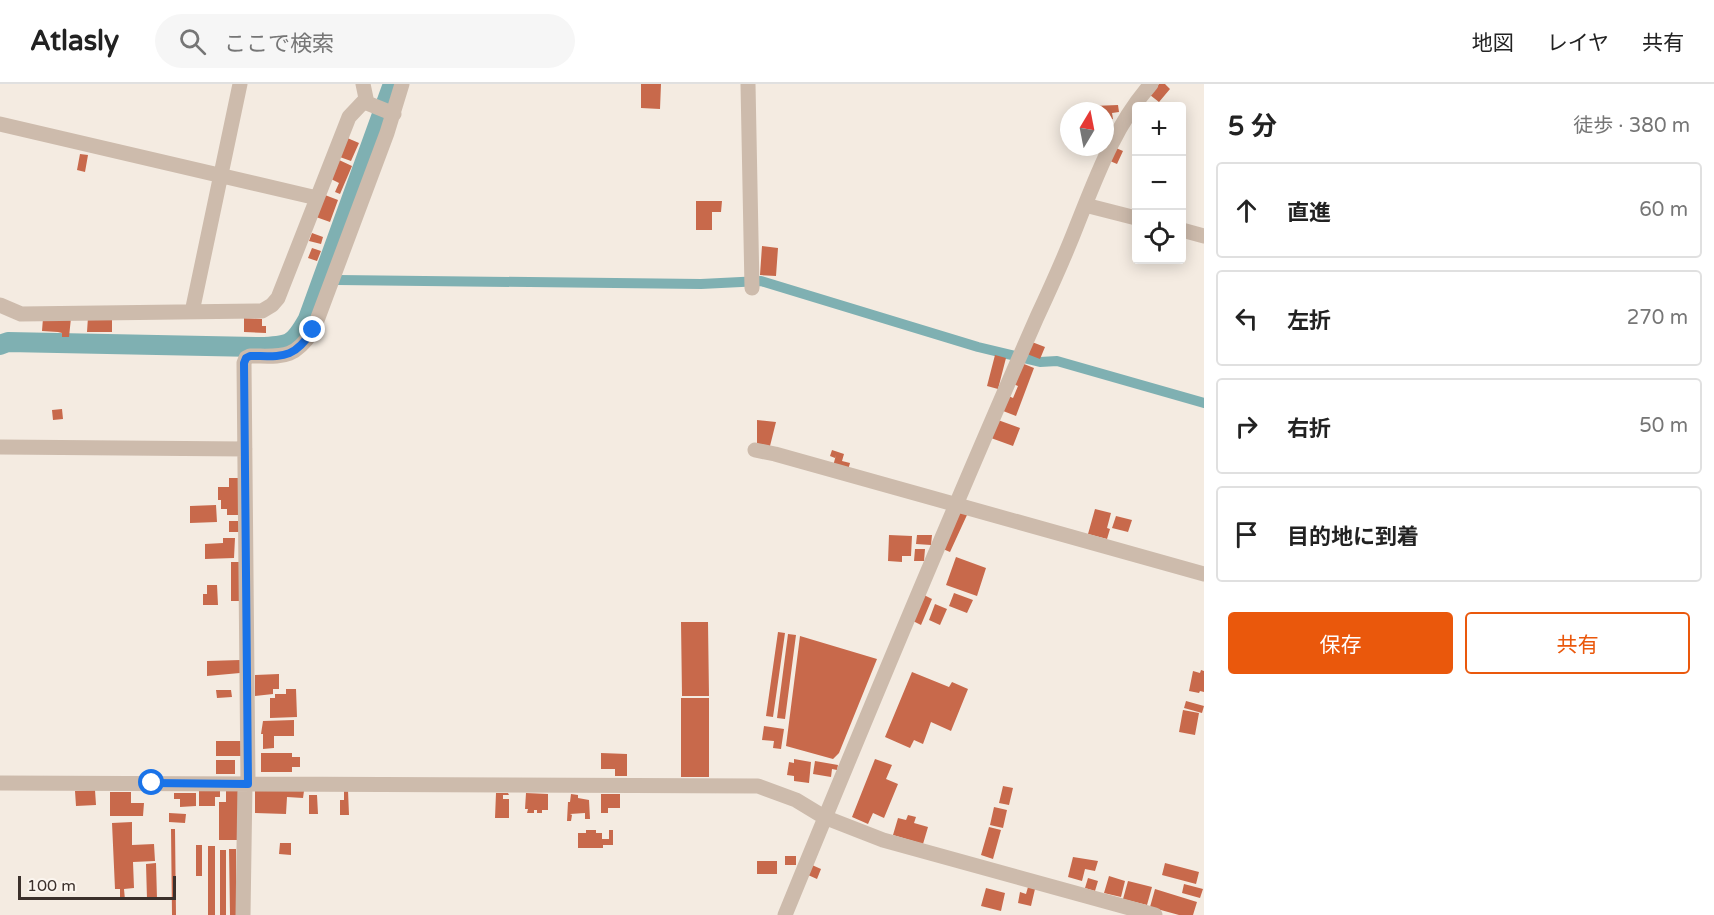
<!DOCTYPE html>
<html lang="ja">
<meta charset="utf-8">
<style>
:root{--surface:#fff;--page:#f6f6f6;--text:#222;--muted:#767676;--line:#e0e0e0;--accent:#ea580c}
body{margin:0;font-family:"Varela Round","Noto Sans JP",sans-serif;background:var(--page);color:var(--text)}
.controls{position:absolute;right:18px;top:18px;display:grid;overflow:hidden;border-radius:6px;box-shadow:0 3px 15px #0003}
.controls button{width:54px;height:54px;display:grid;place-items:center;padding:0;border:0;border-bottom:2px solid var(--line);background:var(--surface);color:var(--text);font:30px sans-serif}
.compass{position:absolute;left:1060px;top:18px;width:54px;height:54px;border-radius:50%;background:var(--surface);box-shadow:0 3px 15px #0003;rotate:10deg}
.scale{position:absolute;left:18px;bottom:15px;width:158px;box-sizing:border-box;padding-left:6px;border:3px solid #3b302b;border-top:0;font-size:16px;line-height:21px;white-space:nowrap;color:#3b302b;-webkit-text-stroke:4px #fbf5ee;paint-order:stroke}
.stop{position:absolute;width:18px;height:18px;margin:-14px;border:4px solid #1a73e8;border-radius:50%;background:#fff}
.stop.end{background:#1a73e8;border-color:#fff;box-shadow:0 2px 6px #0008}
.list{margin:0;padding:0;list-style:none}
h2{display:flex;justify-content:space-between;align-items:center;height:78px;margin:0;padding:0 24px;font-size:26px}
h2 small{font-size:20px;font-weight:400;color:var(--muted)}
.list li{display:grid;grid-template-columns:39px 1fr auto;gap:18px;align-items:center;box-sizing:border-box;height:96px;margin:0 12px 12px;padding:0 12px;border:2px solid var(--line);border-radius:6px}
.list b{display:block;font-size:22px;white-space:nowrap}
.list em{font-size:20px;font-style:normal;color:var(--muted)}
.actions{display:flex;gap:12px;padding:18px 24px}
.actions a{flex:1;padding:14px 0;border:2px solid var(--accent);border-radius:6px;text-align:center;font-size:21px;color:var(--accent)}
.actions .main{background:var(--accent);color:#fff}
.icon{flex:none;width:33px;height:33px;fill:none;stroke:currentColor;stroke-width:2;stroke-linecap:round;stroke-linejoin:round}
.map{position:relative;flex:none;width:1204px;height:831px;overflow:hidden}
header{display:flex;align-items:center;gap:36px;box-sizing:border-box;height:84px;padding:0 30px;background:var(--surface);border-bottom:2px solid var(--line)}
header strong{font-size:28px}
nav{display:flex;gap:33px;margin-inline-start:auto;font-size:21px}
.search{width:420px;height:54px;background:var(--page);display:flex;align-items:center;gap:15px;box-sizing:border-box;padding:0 21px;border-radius:33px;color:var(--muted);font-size:22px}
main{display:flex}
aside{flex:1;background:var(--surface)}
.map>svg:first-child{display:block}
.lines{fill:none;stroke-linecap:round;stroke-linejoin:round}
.canal{stroke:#7fb0b2;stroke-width:10}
.river{stroke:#7fb0b2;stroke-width:20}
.building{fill:#c8694b}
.minor{stroke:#cdbbac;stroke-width:15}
.route{stroke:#1a73e8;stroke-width:8}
</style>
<header>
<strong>Atlasly</strong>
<div class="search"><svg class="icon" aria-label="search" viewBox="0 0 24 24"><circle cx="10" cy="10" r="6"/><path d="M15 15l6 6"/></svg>ここで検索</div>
<nav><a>地図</a><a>レイヤ</a><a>共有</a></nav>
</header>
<main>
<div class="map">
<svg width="1204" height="831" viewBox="0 0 1204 831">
<rect width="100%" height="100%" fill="#f4ebe1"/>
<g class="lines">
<path class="canal" d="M338,196l363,4 60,-3 217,66 62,15 17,-1 147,42"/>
<path class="river" d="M0,261l8,-3 251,5c30,-1 34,-1 49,-28l85,-235"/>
</g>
<path class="building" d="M641,0h20l-1,25 -19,-1z
M1159,0h6l5,5 -11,13 -9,-7z
M1118,21l1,7 -7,1 1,6 -8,1v-9h-11l-1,-5z
M345,53l14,6 -8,18 -14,-5z
M1116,64l7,3 -6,13 -7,-3z
M80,70l8,1 -3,17 -8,-2z
M337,75l15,7 -12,28 -5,-2 4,-9 -10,-5z
M325,111l13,5 -8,22 -14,-5z
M696,117h26l-1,11h-9v18h-16z
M312,149l11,4 -2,7 -12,-3z
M762,162l16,2 -2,28 -16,-1z
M312,164l9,3 -4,10 -9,-3z
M88,233l24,1v14h-25z
M43,234h28l-2,19h-7v-4l-4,-1 -16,-1z
M244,234l18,1v7h4v7l-22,-1z
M1032,258l13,5 -5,12 -13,-5z
M995,271l11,3 -8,31 -11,-3z
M1019,278l15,6 -18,48 -18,-7 6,-15 9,4 5,-12 -7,-3z
M62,325l1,10 -10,1 -1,-10z
M757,336l19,2 -6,24 -13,-1z
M998,336l22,8 -7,18 -22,-8z
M832,366l12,4 -2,7 8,2 -2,7 -15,-4 3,-11 -1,3 -5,-2z
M229,394h13v37h-15v-6h-6v-9h-3v-13h11z
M216,421l1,17 -27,1v-17z
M1095,425l16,4 -4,15 3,1 -3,10 -19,-5z
M958,427l9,4 -17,37 -7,-3z
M1116,432l16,4 -4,12 -16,-4z
M229,437h11v11h-11z
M889,451l23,1 -1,20h-9v6l-14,-1z
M917,451h15l-1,10 -15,-1z
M223,454h12l-1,20 -29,1v-15l18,-1z
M915,465h10l-1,12h-10z
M956,473l30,11 -9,28 -31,-11z
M231,478h11l1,39h-12z
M207,501h10l1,20h-15v-11h4z
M954,509l19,7 -6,13 -18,-7z
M924,511l8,4 -11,26 -8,-4z
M935,520l12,5 -7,16 -11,-5z
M681,538h27l1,74h-27z
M778,548l7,1 -12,84 -7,-1z
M788,550l8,1 -11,84 -8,-1z
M800,552l77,23 -38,94 -6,6 -47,-13z
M240,576v13l-33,3v-15z
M1201,586l3,1v21l-4,-1 -1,2 -10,-2 4,-20 7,2z
M912,588l37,15 3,-5 16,7 -17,42 -20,-9 -8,22 -9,-4 -4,8 -25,-11z
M279,590v15h-6v5l-18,2v-21z
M286,605h10l1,28 -27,1v-20h5v-4h11z
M216,606h15l1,7 -15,1z
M681,614h28v79h-28z
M1186,617l18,5 -2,7 -18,-5z
M1183,626l16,3 -4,22 -16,-3z
M294,636v16h-20v12l-11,1v-15h-2l2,-13z
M764,642l20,3 -3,20 -8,-1 1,-7 -12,-1z
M216,657h26v15h-26z
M261,669h31v4h8v10h-8v5h-31z
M601,669l26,1v22h-12v-7h-14z
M794,675l17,3 -2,21 -15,-2v-5l-7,-1 2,-13 5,1z
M875,675l17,6 -6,14 12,5 -14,34 -11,-5 -5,11 -16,-7z
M216,676h19v14h-19z
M815,677l23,4 -1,5 -5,-1 -1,8 -18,-3z
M1003,702l10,2 -4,17 -10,-2z
M226,704h12v52h-19v-38h7z
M95,706l1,15 -20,1 -1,-15z
M255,706l49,1 -1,7 -16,-1 -1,17 -31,-1z
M344,706h4l1,25h-9v-15h4z
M199,707h21v6h-5v9h-16z
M110,708h21v11h13l-1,13h-33z
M174,709h22v13l-16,1v-8h-6z
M496,709h12l1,2h-6v4h6v19h-14z
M526,709l22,1v16h-6v3h-5v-3h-3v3h-7l1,-4h-3z
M571,710l7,1v3l11,2 1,19h-5v-6l-15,1 2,1 -1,6h-4l1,-19h2z
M601,710h19v14h-12v5h-7z
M309,711h8l1,19h-9z
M994,723l13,3 -4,18 -13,-3z
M169,729l17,1 -1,9 -16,-1z
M908,731l8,2 -2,6 14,4 -5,17 -30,-9 5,-17 8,2z
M132,738v23l22,-1 1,17 -22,1 1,26 -10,1 1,11h-5v-11h-5l-3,-66z
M989,743l12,3 -8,29 -12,-4z
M171,745h4l1,86h-4z
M586,746h10v3h6v6h7v-9h4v15h-10v3h-25v-15h8z
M280,759h11v12l-12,-1z
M196,761h6v31h-6z
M208,762h7v69h-7z
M229,765h7v66h-6z
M220,766h6v65h-6z
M785,772h11v9h-11z
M1073,773l25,4 -3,10 -10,-2 -3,12 -14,-4z
M757,777h20v13h-20z
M156,779l1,36h-10l-1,-35z
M1165,779l34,9 -3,12 -34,-9z
M812,781l9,4 -4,10 -9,-4z
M1109,792l16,5 -4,16 -17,-4z
M1088,794l10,3 -3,10 -10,-3z
M1128,797l24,6 -5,18 -24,-6z
M1184,800l19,5 -3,9 -18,-5z
M1028,803l7,2 -4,17 -13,-3 2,-11 6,2z
M986,804l19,5 -4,18 -20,-5z
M1155,805l42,13 -4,13h-14l-29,-8z"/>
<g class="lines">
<path class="minor" d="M363,0l4,19 27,11
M748,0l4,204
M0,40l317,74
M1085,121l51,13
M1182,146l22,6
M0,221l21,9 241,-3 10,-6 6,-7 71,-181 17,-18
M192,228l48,-228
M0,363l245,2
M755,366l20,4 429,120
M0,699l758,3 38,14 28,17 59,23 272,75
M248,700l-4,-421 2,-5 4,-2c33,0 43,4 63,-25l74,-198 15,-49
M243,831l2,-132
M785,831c82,-200 165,-400 252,-598 14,-30 28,-61 40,-92 20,-50 38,-100 74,-141"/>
</g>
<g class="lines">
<path class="route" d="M152,699l96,1 -4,-421 2,-5 4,-2c33,0 43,4 63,-26"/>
</g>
</svg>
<div class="controls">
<button>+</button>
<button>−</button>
<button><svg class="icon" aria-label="locate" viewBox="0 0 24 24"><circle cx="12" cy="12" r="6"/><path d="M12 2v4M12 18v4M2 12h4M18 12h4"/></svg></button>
</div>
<svg class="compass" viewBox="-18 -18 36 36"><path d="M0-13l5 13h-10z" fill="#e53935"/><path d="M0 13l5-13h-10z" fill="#767676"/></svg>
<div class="scale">100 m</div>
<div class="stop" style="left:152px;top:699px"></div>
<div class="stop end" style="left:313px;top:246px"></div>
</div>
<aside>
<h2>5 分<small>徒歩 · 380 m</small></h2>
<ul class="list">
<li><svg class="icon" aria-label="ahead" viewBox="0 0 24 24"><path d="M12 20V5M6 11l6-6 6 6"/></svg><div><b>直進</b></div><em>60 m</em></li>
<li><svg class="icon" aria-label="left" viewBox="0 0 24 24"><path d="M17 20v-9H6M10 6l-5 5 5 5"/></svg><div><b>左折</b></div><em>270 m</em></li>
<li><svg class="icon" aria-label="right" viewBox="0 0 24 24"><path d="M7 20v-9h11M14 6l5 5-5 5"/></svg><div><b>右折</b></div><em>50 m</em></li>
<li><svg class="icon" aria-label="arrive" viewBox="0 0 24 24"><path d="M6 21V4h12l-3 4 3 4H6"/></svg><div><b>目的地に到着</b></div></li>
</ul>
<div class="actions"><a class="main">保存</a><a>共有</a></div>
</aside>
</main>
